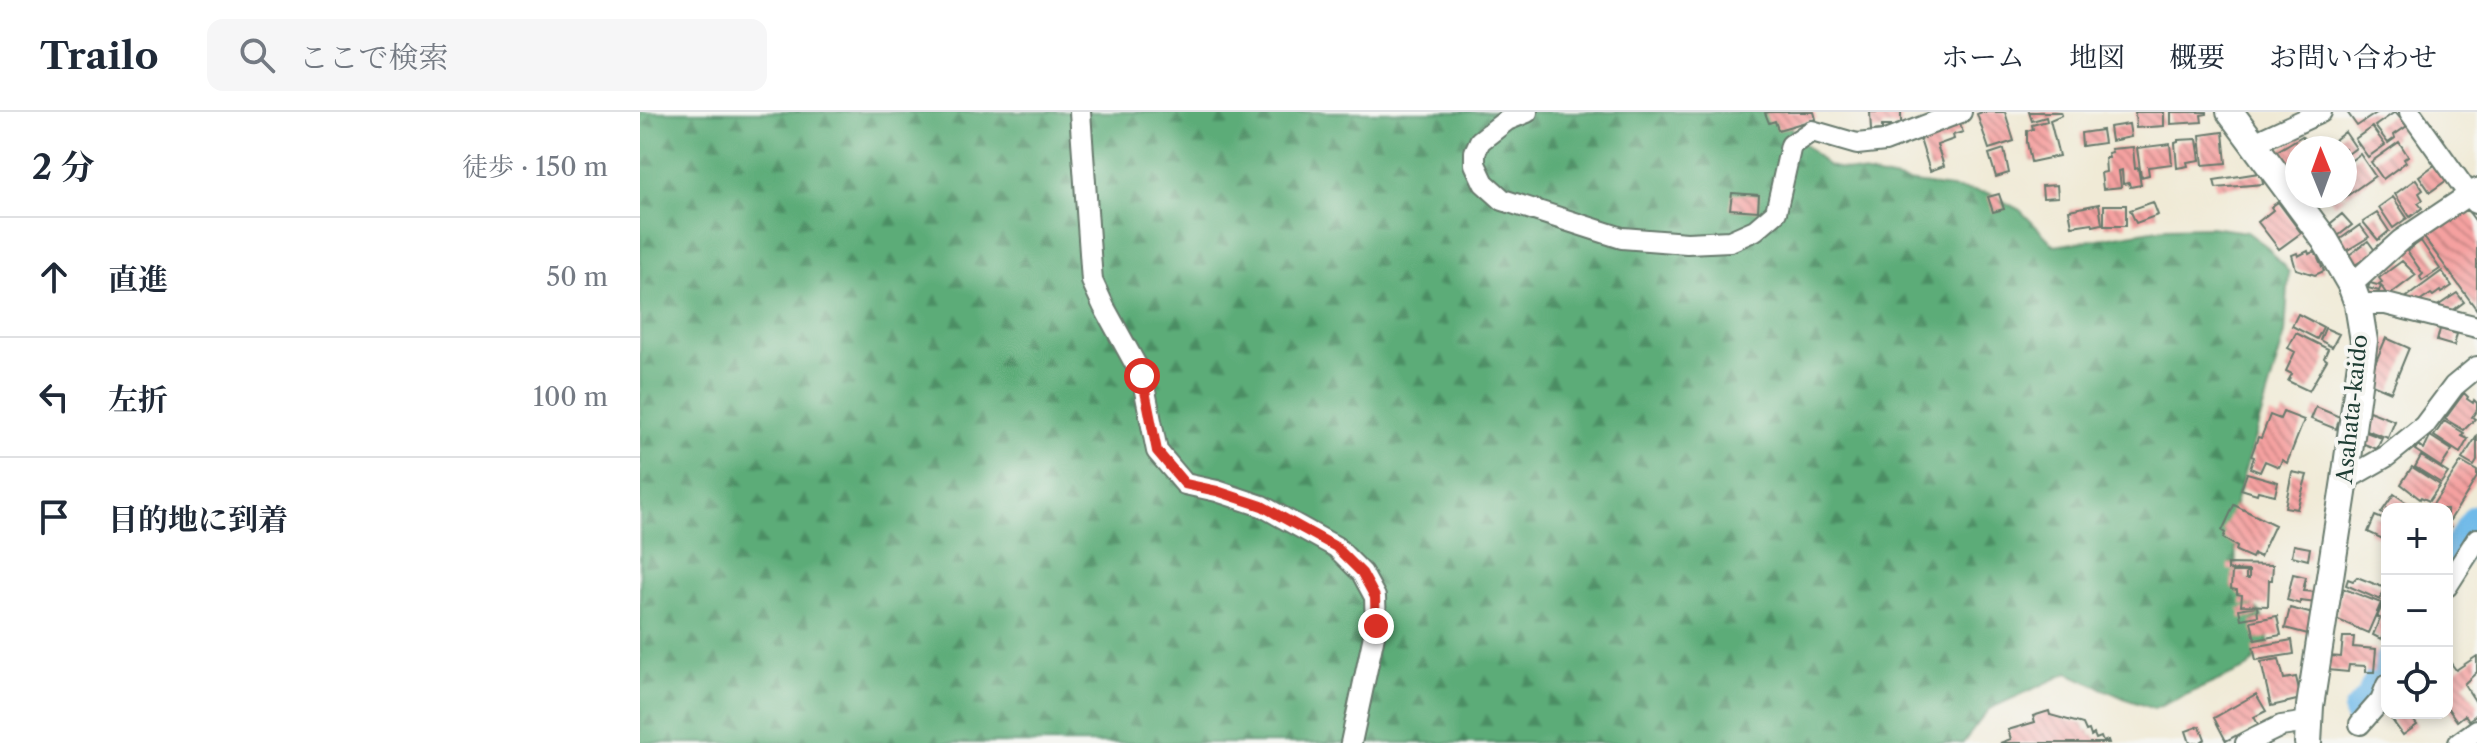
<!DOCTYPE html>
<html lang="ja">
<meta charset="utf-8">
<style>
:root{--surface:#fff;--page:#f6f6f7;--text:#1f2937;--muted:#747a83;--line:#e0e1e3}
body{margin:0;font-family:"Libre Caslon Text","Noto Serif JP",serif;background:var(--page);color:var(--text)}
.controls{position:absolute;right:24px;bottom:24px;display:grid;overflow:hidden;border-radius:16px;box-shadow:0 4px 12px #0003}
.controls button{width:72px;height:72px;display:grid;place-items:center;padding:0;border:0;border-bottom:2px solid var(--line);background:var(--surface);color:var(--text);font:40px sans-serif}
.compass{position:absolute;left:1645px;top:24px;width:72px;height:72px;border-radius:50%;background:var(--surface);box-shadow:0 4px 12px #0003;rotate:359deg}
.stop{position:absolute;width:24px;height:24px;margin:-18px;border:6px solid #d93025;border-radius:50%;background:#fff}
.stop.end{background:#d93025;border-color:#fff;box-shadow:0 2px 8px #0008}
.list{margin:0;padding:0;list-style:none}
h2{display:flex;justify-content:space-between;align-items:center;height:104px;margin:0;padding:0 32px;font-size:34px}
h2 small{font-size:26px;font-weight:400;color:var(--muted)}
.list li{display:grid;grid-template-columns:52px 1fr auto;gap:24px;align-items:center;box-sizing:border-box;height:120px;padding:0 32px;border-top:2px solid var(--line)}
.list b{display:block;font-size:30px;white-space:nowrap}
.list em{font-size:26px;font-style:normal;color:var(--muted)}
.icon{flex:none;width:44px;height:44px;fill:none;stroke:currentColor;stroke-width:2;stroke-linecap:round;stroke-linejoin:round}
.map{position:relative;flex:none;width:1837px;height:631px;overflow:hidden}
header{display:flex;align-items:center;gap:48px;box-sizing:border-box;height:112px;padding:0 40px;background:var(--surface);border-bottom:2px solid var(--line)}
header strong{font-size:38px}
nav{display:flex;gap:44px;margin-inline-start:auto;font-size:28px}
.search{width:560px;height:72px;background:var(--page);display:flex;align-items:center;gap:20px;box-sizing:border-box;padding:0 28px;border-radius:16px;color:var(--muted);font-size:30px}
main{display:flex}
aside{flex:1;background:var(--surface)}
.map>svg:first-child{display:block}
.forest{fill:url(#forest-firs);stroke:#3e7456;stroke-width:2}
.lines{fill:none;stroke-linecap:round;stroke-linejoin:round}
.river{stroke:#70bae9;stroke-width:32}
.building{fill:url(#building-back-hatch)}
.minor-casing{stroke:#687a6d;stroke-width:24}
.tertiary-casing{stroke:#687a6d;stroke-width:30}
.minor{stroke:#fff;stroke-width:20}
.tertiary{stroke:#fff;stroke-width:26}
.route{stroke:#d93025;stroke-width:10}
.labels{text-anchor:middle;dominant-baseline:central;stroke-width:8;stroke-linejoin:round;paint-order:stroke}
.street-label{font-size:22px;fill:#1f3d34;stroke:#f6f6f2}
</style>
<header>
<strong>Trailo</strong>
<div class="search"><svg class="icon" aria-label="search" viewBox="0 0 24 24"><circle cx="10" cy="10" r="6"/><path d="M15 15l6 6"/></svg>ここで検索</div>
<nav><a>ホーム</a><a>地図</a><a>概要</a><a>お問い合わせ</a></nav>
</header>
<main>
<aside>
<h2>2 分<small>徒歩 · 150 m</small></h2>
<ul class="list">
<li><svg class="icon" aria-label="ahead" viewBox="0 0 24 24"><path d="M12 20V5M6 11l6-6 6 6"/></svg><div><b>直進</b></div><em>50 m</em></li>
<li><svg class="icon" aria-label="left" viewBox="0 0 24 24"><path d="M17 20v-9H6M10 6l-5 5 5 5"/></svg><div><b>左折</b></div><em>100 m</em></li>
<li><svg class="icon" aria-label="arrive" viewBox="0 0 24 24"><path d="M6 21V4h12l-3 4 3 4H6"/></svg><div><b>目的地に到着</b></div></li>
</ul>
</aside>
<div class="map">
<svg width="1837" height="631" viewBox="0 0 1837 631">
<defs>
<pattern id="forest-firs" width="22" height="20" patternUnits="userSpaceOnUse" patternTransform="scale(2)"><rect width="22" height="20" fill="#5cac78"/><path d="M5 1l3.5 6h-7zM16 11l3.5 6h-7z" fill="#4b8d63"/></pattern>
<pattern id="building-back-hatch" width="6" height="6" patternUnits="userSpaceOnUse" patternTransform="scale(2)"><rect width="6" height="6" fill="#f5a1a0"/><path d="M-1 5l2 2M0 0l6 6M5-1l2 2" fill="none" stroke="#c68483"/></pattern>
</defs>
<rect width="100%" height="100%" fill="#f6f6f2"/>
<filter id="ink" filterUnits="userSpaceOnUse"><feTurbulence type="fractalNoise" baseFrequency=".0125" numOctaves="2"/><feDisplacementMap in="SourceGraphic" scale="16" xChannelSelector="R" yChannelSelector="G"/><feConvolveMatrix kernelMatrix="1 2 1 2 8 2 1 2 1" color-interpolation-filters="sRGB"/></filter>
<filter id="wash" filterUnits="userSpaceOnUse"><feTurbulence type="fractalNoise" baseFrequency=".006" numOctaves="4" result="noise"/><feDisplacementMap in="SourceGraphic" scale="32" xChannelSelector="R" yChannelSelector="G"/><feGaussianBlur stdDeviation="1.8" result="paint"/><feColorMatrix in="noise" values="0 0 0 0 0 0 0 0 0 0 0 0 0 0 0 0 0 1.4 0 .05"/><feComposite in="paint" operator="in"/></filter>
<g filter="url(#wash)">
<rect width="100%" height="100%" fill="#f0ead6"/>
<path class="forest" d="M0,0h1147l6,22 35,32 79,16 81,11 32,17 35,36 110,-18 45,-1 37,5 18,13 24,27 -4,62 -50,170 1,77 26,35 8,32 -23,20 -93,41 -28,-10 -58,-26 -79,36 -26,34h-1323z"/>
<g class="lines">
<path class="river" d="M1807,454l30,-46
M1719,600l13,-15 15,-32"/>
</g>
<g id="blocks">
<path class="building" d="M1129,0h45l2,7 -38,11 -3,-9 -6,2 -4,-10z
M1230,0h31v14h-19v4l-11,1z
M1342,0h23l9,29 -25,8 -12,-35z
M1389,0h32l1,3 -12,5 9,36 -28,6 -4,-20v-11l6,-2 -1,-4 15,-4 -1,-4 -14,4z
M1495,0h29v14l-28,2z
M1531,0h36v2l-6,1 1,7 -31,2z
M1707,0h31l-21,14z
M1755,0l12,14 -13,9 1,3 -7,5 -13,-17z
M1319,10l4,10 -10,3 1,4 -17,6 7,21 -14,5 -12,-38z
M1489,12l2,13 -20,4 -2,-14z
M1732,15l13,18 -17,12 -13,-18z
M1462,18l2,13 -22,3 -1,-13z
M1583,20l3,31 -23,2 -3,-30z
M1705,20l11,16 -11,8v-8h-16l-2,-2z
M1662,24l9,12h-14v33l-23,-28z
M1557,27l3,21 -13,2 1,4 -11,2 -2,-25 3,-1v-2z
M1759,30l9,14 -4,3 2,3 -23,17 -12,-17z
M1530,32l2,20 -24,3 1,8 -8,2 -4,-29z
M1493,35l2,22 3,-1 3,17 -11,2 -1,-4 -6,1 -1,-14 -3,1 2,16 -18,2 -2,-16 5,-1 -1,-14h4l-1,-5 4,-1 -1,-3z
M1364,37l5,24 -13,4 -7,-23z
M1720,42l15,22 -41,29 -6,-9h17v-31z
M1796,52l11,16 -17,12 -11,-16z
M1619,61v3h3l1,8 -47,4 -2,-8z
M1776,67l7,11 -4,3 4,7 -5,3 4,5 -12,9 -15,-23z
M1417,73l1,12 -15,1 -1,-12z
M1092,81l27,2 -1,16 -28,-2z
M1359,82l5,15 -11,3 -5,-15z
M1753,85l14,21 -14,10 -14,-21z
M1513,90l5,13 -22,8 -6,-13z
M1638,90l23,31 -22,16 -21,-27 15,-12 -2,-3z
M1459,92l3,20 -9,2 -1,-3 -20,3 -3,-16z
M1464,93h22v21h-22z
M1818,99h10l9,12v87l-54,-74z
M1737,101l12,18 -11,9 -15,-18z
M1702,102l10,11 -18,14 -9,-11z
M1720,113l9,12 -26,16 -7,-11z
M1728,129l8,11 -23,14 -8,-8z
M1781,129l19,28 -18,12 -2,-4 3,-3 -16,-23z
M1668,139l1,3 6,-3 9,20 -9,4 -19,-6 -4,-14 5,-2 1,3z
M1762,149l14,14 -28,21 -7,-10 -2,5 -11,-3 2,-5 11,3 -2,-2 3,-2 -3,-4z
M1802,159l10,15 -11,7 -1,-2 -7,5 -2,-2 -12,8 -15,-3z
M1817,181l7,9 -13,10 -8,-2 -4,-5z
M1658,202l25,13 -6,12 -25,-13z
M1685,216l14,6 -7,13 -12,-7z
M1800,217l17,5 -3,12 -17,-5z
M1656,221l32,16 -4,9 3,2 -18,31 -21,-10 4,-7 -6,-3 9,-19 -7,-4z
M1746,226l23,10 -18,44 -24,-10z
M1824,281l4,4 -1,2 6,4 1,-3 3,3v7l-5,7 3,2 -11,11 -19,-11z
M1676,295l24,10 -4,12 -25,-10z
M1729,299l26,10 -7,17 -25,-9z
M1643,300l21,8 -17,43 -5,-3 -3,7 -14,-6 -5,11 -10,-4 4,-11 -3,-1 7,-19 3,1 9,-23 10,4z
M1804,309l20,12 -2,3 6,3 -8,14 -26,-17z
M1723,319l19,7 -5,11 -18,-7z
M1790,324l22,14 -11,17 -26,-17 3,-5 6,4z
M1837,324v25l-3,5 -12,-7z
M1781,344l27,17 -7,10 -26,-16z
M1821,350l16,9v6l-30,48 4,2 -4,5v-23h-17z
M1772,355l28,18 -11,16 -8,-4 -1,2 -19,-15z
M1652,360l15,3 -10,34 -12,-2z
M1607,361l31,9 -3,13 -17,-4 -1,3 -16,-5z
M1754,382l22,15h-29v8l-6,-4z
M1594,393l41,20 -15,32 -6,-3 -2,4 -16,-7 1,-4 -14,-9 2,-5 -3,-2z
M1735,404l12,5v20l-19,-9z
M1654,433l16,3 -2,12 -16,-4z
M1588,452l45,1 -1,15h-3l-1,26 -27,-1 1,-10 -5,-1v-4l-6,-1 1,-17h14v7h3v-8l-21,-1z
M1653,462l13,3 -3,14 14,1 -1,11 -16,-2v3l-13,-4z
M1717,465l28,11 -5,12 -34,-15 2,-6 5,2z
M1702,476l39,15 -13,30 -32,-14z
M1747,483v29l-6,15 -8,-4 7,-17 -3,-1z
M1617,494l1,10 -17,3 -2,-10z
M1650,496l23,6 -5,20 -23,-6z
M1637,504l4,19 -26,5 -4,-19z
M1703,525h11l-1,10 23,2 -2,23h-8v-6l-17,-1 -1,7 -20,-2 1,-14 12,1z
M1652,528l2,14 -38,6 -3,-13z
M1837,544v16l-13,12 13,20v10l-8,6 -4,-5 -8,6 -10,-14v-49l9,12z
M1639,547l5,20 12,-2 5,22 -30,7 -10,-44z
M1616,582l10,17 -12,6 4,7 -32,17 -12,-23z
M1409,599l1,4 33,9 3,7 3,-1 2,6 3,-2 2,5 5,-2 2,5 5,-2 1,3h-109l11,-4 -3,-9 27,-8 -2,-6z
M1747,601h21l9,12 -14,10z
M1560,614l5,13 -6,4h-9l-4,-12z"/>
</g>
</g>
<g filter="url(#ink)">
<use href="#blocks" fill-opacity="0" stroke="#687a6d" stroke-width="2"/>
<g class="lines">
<defs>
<path id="minor" d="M440,0l12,169 12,26 38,69 15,75 28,33 32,7 45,15 74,41 26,26 13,24 1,29 -25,117
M887,0l-20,8 -27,21 -5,11v12l9,19 19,17 119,38 65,5 43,-2 25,-11 21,-18 15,-67 21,-14 45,13 28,-3 76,-29
M1770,0l65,91
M1614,31l67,-31
M1711,173l50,-45 76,-51
M1718,192h28l91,23
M1705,368l42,-24 37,-30 30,-40 23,-19
M1807,474l30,-47
M1720,612l21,-24 6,-15
M1606,631l35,-17 27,-4
M1819,631l18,-13"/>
<path id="tertiary" d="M1590,0l95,128 26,45 7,19 6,37 -19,139 -35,226 -2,37"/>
</defs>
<use href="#minor" class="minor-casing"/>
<use href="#tertiary" class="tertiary-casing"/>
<use href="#minor" class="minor"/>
<use href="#tertiary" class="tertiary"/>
</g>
</g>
<g class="lines" filter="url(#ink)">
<path class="route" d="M502,264l15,75 28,33 32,7 45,15 74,41 26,26 13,24 1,29"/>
</g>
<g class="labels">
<g class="street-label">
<text transform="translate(1712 297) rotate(-84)">Asahata-kaido</text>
</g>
</g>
</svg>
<div class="controls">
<button>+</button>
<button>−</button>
<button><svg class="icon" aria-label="locate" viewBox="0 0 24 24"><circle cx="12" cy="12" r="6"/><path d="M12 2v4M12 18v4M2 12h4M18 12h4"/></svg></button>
</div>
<svg class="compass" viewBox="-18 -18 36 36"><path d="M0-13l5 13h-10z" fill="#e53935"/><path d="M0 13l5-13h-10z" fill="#747a83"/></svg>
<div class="stop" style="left:502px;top:264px"></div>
<div class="stop end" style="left:736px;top:514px"></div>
</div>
</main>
